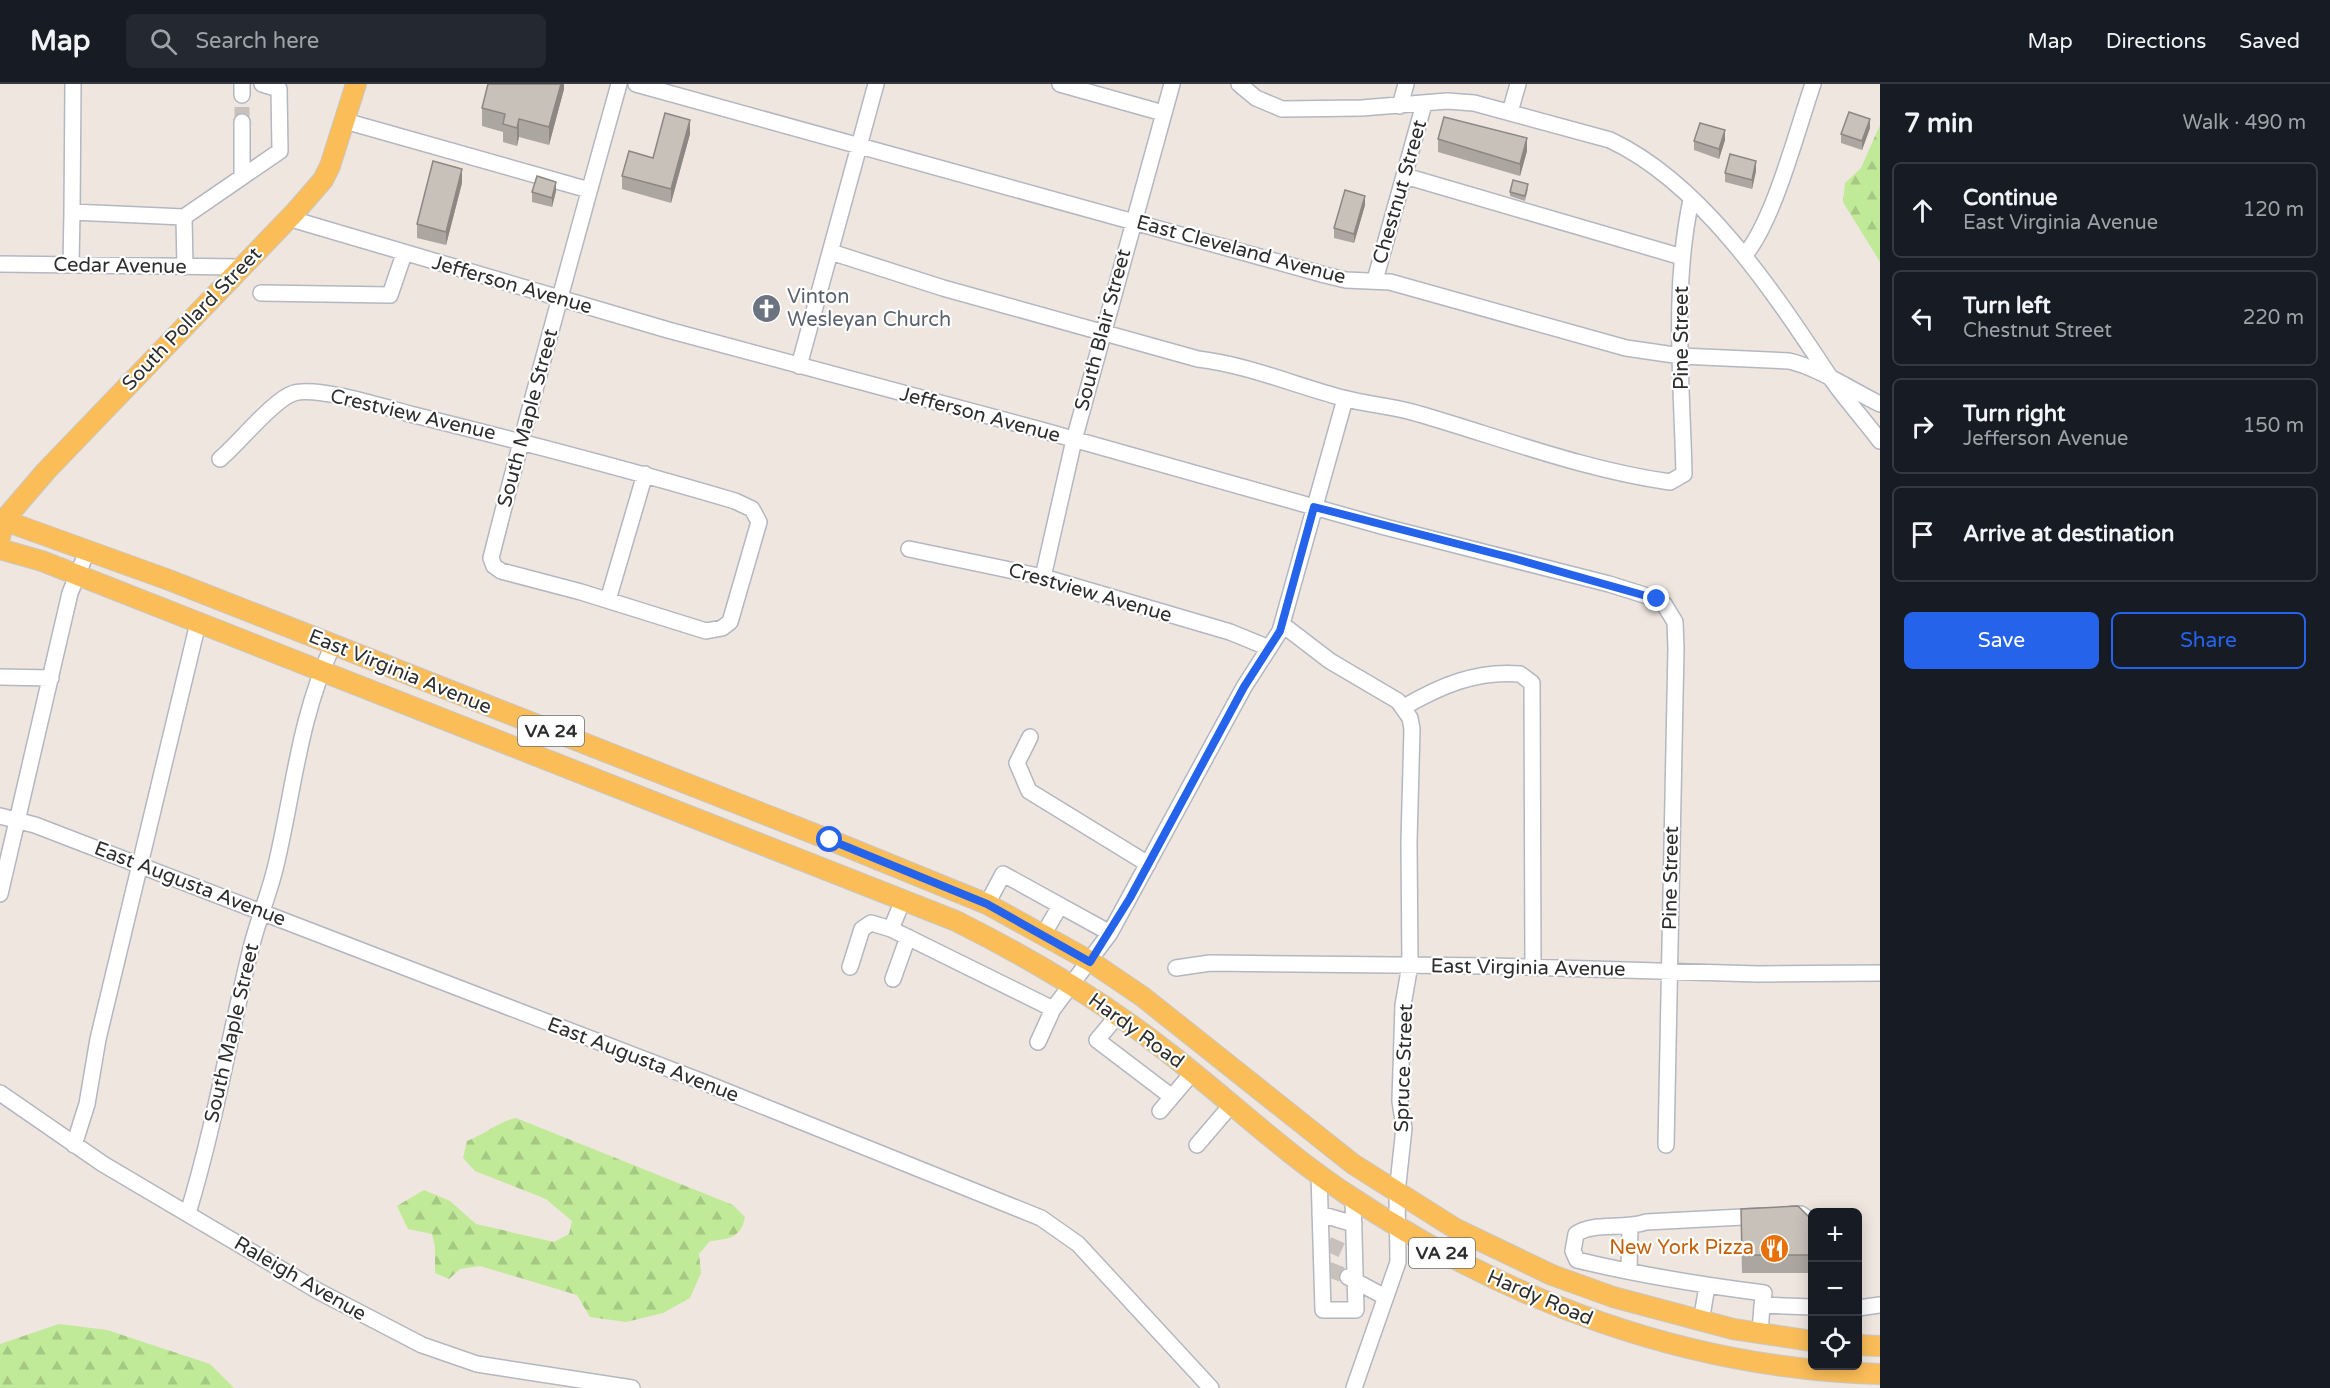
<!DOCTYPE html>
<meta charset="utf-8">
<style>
:root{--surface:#171b24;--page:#242831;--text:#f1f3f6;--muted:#9ea1a6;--line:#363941;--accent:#2563eb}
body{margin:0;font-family:"Varela Round",sans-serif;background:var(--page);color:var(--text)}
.controls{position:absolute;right:18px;bottom:18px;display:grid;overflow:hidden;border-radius:9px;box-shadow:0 3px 15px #0003}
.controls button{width:54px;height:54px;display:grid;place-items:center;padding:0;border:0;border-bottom:2px solid var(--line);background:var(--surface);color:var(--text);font:30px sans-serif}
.stop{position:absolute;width:18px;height:18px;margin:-14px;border:4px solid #2563eb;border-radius:50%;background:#fff}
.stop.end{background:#2563eb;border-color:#fff;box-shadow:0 2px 6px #0008}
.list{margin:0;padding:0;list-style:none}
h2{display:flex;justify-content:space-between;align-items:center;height:78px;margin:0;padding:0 24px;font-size:26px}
h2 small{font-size:20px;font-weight:400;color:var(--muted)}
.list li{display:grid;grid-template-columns:39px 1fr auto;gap:18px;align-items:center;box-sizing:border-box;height:96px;margin:0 12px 12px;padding:0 12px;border:2px solid var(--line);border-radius:9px}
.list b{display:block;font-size:22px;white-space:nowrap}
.list p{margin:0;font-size:20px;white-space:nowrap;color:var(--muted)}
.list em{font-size:20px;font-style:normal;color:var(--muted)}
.actions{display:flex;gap:12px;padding:18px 24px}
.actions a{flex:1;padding:14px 0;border:2px solid var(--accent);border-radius:9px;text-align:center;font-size:21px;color:var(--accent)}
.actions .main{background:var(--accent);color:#fff}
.icon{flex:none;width:33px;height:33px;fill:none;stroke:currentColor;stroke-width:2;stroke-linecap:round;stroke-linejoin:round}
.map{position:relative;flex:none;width:1880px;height:1304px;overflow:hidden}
header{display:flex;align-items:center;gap:36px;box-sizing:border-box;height:84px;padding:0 30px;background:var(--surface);border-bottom:2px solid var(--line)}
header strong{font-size:28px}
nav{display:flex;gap:33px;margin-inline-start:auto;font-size:21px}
.search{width:420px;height:54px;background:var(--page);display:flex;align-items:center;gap:15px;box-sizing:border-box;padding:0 21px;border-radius:9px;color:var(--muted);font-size:22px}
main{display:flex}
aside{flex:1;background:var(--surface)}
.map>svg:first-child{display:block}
.forest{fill:url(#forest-firs)}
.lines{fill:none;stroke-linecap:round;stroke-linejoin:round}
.minor-tunnel{stroke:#c8c1bb;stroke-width:15;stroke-dasharray:15 8;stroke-linecap:butt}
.minor-casing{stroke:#b3b7c1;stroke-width:18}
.major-casing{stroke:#c8c8c8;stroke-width:22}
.minor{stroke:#fff;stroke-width:15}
.major{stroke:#fbbd58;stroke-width:20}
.wall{fill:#aca6a0}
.shaded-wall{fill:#8c8782}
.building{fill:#c8c1ba;stroke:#8c8782;stroke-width:1.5}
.route{stroke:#2563eb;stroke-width:8}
.labels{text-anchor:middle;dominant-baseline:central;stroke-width:4.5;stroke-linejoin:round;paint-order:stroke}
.shield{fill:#fff;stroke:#6c6c6c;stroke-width:1.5}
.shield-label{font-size:18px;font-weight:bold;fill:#2d2d2d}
.street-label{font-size:20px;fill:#2d2d2d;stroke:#fff}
.worship-label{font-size:20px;fill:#5b616d;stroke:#fff;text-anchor:start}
.food-label{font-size:20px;fill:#c56008;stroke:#fff;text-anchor:end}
</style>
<header>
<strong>Map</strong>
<div class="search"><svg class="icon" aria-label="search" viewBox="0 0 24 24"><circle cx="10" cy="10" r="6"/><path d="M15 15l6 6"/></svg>Search here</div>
<nav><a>Map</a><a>Directions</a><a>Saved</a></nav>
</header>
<main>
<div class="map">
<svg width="1880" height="1304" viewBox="0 0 1880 1304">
<defs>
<pattern id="forest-firs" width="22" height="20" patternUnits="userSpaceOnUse" patternTransform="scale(1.5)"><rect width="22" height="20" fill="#c0e998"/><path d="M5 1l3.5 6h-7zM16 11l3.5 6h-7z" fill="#a5c883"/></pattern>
</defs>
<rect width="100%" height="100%" fill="#efe6df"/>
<path class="forest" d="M1880,41v137l-37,-60 2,-19 16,-15z
M516,1034l217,87 12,12c-4,21 -16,22 -35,24l-11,13 2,19 -11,25 -27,15 -37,9 -36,-5 -13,-22 -97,-29 -20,3 -11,10 -14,-6v-26l-3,-13 -24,-5 -11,-23 27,-16 26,11 26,23 78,18 15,-8 3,-13 -26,-22 -71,-28 -12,-13 4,-17c18,-7 31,-19 49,-23z
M59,1240l48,6 103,34 24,24h-234v-44z"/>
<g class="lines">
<path class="minor-tunnel" d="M242,38v-27
M1328,1160l20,9
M1328,1185l20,8"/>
<defs>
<path id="minor" d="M73,0l-1,128 112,5 96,-66 -1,-62 -17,-5
M636,0l689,191 21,5 44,2 236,66 55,8 108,5c28,6 64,30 91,43
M1060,0l103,29
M1239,0l17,14 26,11 80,-1 85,-7 27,2 136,37c94,44 166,156 222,240 15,21 33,41 48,61
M242,11v-11
M1400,22l6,-22
M1510,28l8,-28
M345,37l244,69
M242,38v55
M1405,92l277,81
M184,133l1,50
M288,134l380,112 373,100 344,97 224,57 48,15 7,5 11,18 1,26 -10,497
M831,168l112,36 255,71c50,6 96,26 145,39 25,7 51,8 76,16 83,24 165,56 251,68l14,-8c-2,-91 -12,-185 7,-274
M1744,172c30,-35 53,-126 69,-172
M0,180l240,3
M71,181l1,-53
M1375,196l49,-176
M261,209l129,2 14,-41
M799,282l77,-282
M220,375c19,-16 54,-60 74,-66 23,-7 91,14 116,21 109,27 218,55 325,87l17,8 7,13 -29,100 -8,6 -16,3 -125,-39 -80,-21 -7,-5 -3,-8c40,-159 84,-316 128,-474
M909,465l134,28 187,55 39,16
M1043,493l31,-137 98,-356
M608,516l37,-126
M1283,541l47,36 68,40 12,17 2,11 -3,113 1,123 -7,40 -3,96 4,27 -7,65 1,69 -44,126
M0,593l51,1
M1404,623c36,-21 73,-37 116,-33l12,9 1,284
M1030,653l-13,26 12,28 119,73
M0,732l35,9 668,257 338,136 37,26 133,144
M0,810l70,-301 18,-44
M903,816l-12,29 162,80 57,-76 134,-246 36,-56 65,-232
M987,820l16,-30 107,59
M1043,851l17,-29
M850,883l12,-38 9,-6 20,6
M1176,884l34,-5 282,3 266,8 122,-1
M893,895l15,-42
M1118,931l-21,25 75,57
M1038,958l15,-33
M0,1009l103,71 215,127 104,54 55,19 155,24
M1160,1027l33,-39
M74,1061l13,-41 11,-65 100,-416
M1197,1061l35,-41
M1319,1090l4,136h33l-3,-111
M188,1129c26,-85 41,-174 62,-261 7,-30 19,-57 26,-87 18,-76 23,-147 57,-220
M1320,1130l34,10
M1792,1130h9l10,7 1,5
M1762,1132l-116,6c-22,8 -54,0 -70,12l-3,17 4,9c62,15 124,25 187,33l-2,12 50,2
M1629,1187l1,-43
M1348,1193l37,20
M1858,1224l22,-3
M1701,1238l6,-36
M1760,1249l2,-28"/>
<path id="major" d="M0,435l169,61 661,260 157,64 103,57 53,36 210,167 103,65 96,46 61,22 120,32 79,12
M0,453l4,-17 42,-49 250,-260 27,-31 7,-14 26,-82
M0,465l42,12 914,360c74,37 145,79 210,130 61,47 118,102 182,144 158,106 340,174 532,179
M1858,1261l22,1"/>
</defs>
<use href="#minor" class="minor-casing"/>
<use href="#major" class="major-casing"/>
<use href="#minor" class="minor"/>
<use href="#major" class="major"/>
</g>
<path class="wall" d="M564,0v5l-15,56 -30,-8 -2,9 -14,-4v-10l-21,-6v-18z
M1870,44l-8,22 -21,-7v-9z
M690,50l-19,69 -49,-14v-13l31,-18z
M1438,55l89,12 -7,25 -82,-24z
M1725,56l-6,19 -25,-9v-9z
M1756,87l-4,18 -27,-7v-9z
M462,99l-16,62 -29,-7v-14z
M1528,105l-3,12 -15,-5v-4z
M556,107l-4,16 -20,-5v-10z
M1365,121l-11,38 -20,-5v-10z
M1809,1133v56h-67l-1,-46z"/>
<path class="shaded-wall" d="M561,0h3v5l-15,56v-18z
M519,35v18l-2,9v-18z
M1870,35v9l-8,22v-9z
M690,36v14l-19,69v-14z
M1725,46v10l-6,19v-10z
M1527,54v13l-7,25v-12z
M1756,77v10l-4,18v-9z
M462,85v14l-16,62v-13z
M556,98v9l-4,16v-9z
M1365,112v9l-11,38v-9z"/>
<path class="building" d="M488,0h73l-12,43 -30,-8 -2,9 -14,-4 2,-10 -23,-6z
M1849,28l21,7 -8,22 -21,-7z
M665,29l25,7 -19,69 -49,-13 7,-25 24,7z
M1444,33l83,21 -7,26 -82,-25z
M1700,39l25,7 -6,19 -25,-8z
M1730,70l26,7 -4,19 -27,-7z
M433,77l29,8 -16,63 -29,-8z
M537,92l19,6 -4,16 -20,-6z
M1513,96l15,4 -3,12 -15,-4z
M1345,106l20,6 -11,38 -20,-6z
M1798,1122l11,11v38h-67l-1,-46z"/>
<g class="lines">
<path class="route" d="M830,756l157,64 103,58 40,-64 114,-211 36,-56 34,-124 198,51 145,41"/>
</g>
<defs>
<symbol id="church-disc" viewBox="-11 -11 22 22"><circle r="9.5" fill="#6b7280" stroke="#fff"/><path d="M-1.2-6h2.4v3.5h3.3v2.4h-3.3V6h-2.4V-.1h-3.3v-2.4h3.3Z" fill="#fff"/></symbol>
<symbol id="restaurant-disc" viewBox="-11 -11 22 22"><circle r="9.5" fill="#e8710a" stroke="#fff"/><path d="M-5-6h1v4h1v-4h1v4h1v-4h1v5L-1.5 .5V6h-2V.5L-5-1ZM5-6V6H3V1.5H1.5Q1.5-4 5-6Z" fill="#fff"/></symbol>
</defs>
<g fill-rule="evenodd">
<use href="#church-disc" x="750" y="208" width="33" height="33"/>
<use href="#restaurant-disc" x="1758" y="1148" width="33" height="33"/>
</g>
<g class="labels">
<g class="shield">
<rect x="518" y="632" width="66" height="30" rx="4.5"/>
<rect x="1409" y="1154" width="66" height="30" rx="4.5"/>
</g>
<g class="shield-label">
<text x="551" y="647">VA 24</text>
<text x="1442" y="1169">VA 24</text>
</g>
<g class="street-label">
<text transform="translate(1400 108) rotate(-74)">Chestnut Street</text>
<text transform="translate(1241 166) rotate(15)">East Cleveland Avenue</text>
<text transform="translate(120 182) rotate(1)">Cedar Avenue</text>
<text transform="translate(512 201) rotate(16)">Jefferson Avenue</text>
<text transform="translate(192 235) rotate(-46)">South Pollard Street</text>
<text transform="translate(1103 246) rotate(-75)">South Blair Street</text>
<text transform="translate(1682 254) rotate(-90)">Pine Street</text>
<text transform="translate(413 331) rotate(13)">Crestview Avenue</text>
<text transform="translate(980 331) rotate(15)">Jefferson Avenue</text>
<text transform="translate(528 334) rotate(-75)">South Maple Street</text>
<text transform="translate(1090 509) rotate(16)">Crestview Avenue</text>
<text transform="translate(400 588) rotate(22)">East Virginia Avenue</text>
<text transform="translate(1671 794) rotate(-89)">Pine Street</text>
<text transform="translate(190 800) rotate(21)">East Augusta Avenue</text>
<text transform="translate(1528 884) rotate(1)">East Virginia Avenue</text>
<text transform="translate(1136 947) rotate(36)">Hardy Road</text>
<text transform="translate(232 949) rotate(-77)">South Maple Street</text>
<text transform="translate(643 976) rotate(21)">East Augusta Avenue</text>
<text transform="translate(1404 984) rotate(-88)">Spruce Street</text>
<text transform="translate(300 1195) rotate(30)">Raleigh Avenue</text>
<text transform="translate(1540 1214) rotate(23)">Hardy Road</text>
</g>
<g class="worship-label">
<text x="787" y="213">Vinton<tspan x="787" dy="23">Wesleyan Church</tspan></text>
</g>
<g class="food-label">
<text x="1754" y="1164">New York Pizza</text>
</g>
</g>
</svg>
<div class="controls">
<button>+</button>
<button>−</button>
<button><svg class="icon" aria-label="locate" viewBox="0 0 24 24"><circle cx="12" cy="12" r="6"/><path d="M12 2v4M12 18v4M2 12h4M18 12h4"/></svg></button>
</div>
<div class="stop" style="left:830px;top:756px"></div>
<div class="stop end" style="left:1657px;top:515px"></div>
</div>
<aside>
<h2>7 min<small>Walk · 490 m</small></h2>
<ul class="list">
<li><svg class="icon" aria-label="ahead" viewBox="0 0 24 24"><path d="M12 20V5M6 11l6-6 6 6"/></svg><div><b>Continue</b><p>East Virginia Avenue</p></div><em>120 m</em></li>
<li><svg class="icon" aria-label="left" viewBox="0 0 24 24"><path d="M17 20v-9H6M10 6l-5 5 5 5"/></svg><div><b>Turn left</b><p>Chestnut Street</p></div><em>220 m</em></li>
<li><svg class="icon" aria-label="right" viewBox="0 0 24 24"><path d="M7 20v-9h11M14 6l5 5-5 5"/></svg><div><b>Turn right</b><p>Jefferson Avenue</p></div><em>150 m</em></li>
<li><svg class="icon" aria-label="arrive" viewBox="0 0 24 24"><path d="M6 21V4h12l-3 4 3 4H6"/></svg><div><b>Arrive at destination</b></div></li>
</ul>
<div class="actions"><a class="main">Save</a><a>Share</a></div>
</aside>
</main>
